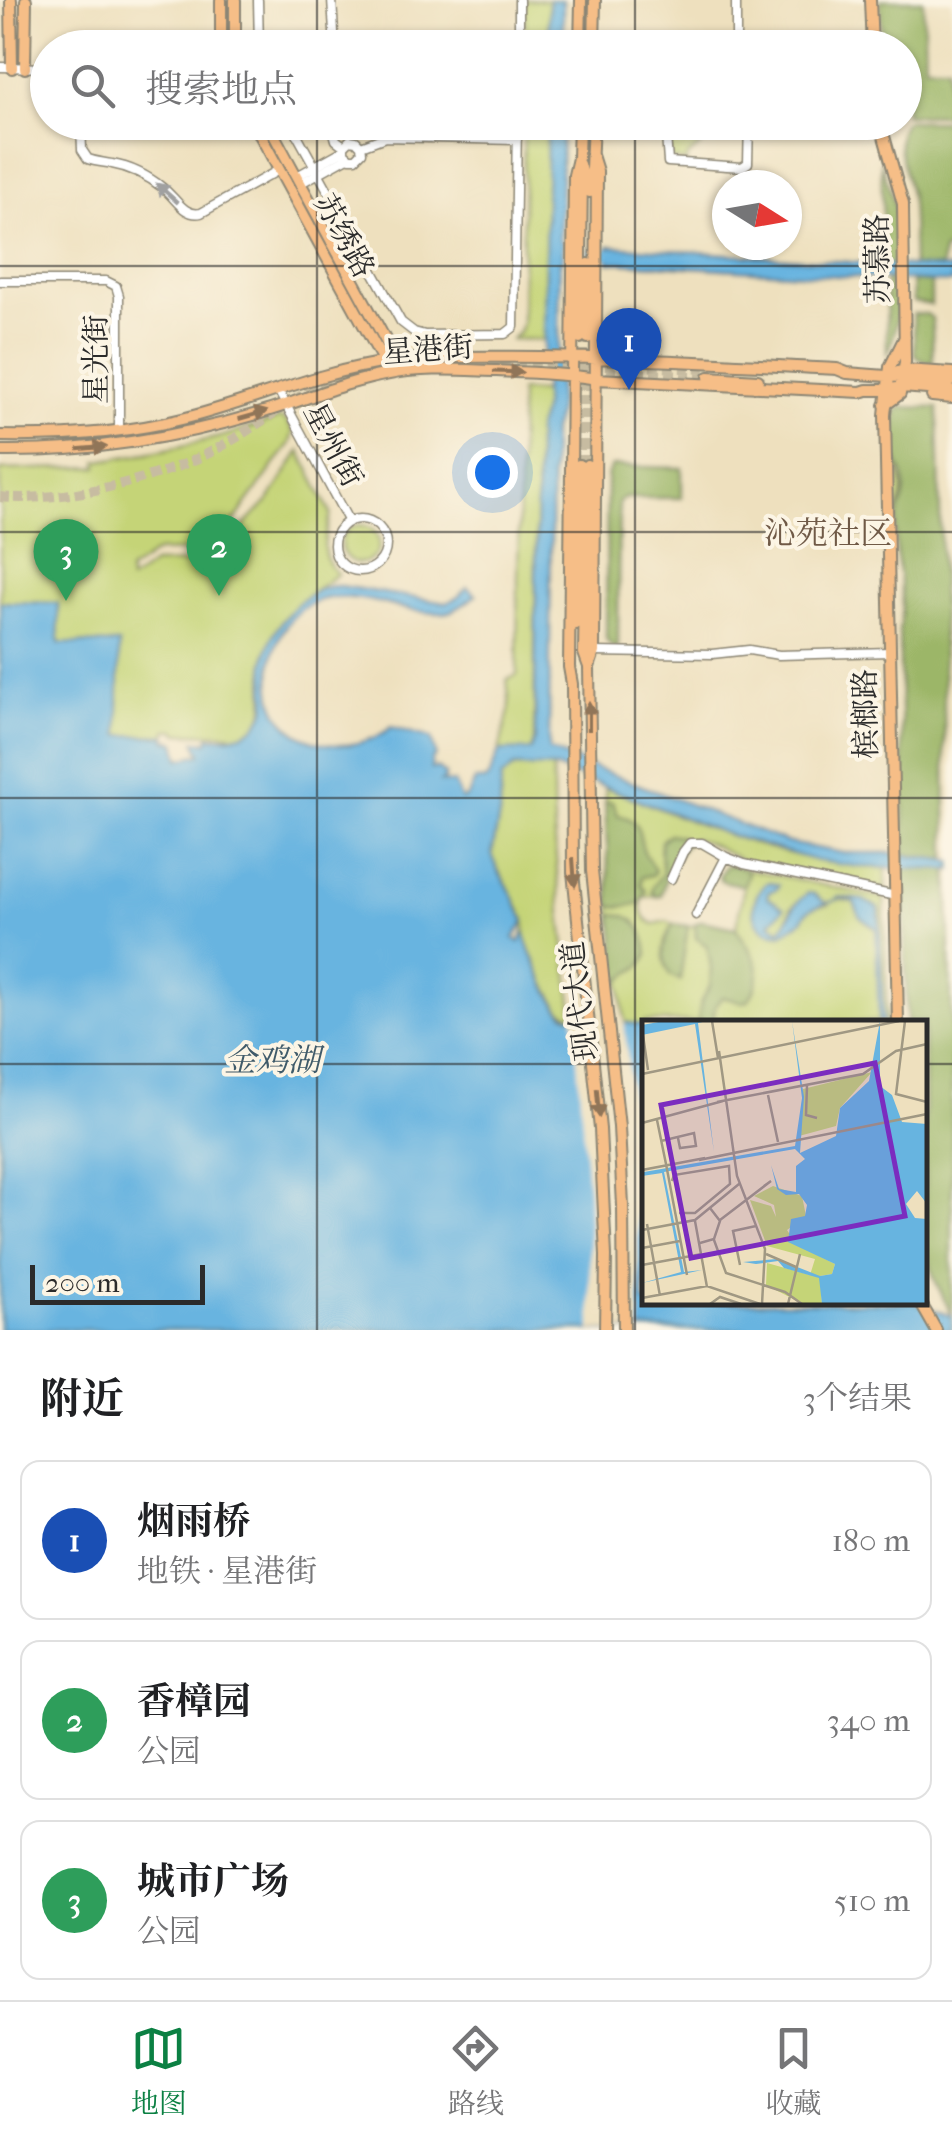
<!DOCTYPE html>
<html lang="zh">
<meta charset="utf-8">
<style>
:root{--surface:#fff;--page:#f2f2f2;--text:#202124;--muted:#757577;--line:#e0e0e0;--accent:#0b8043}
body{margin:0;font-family:"IM FELL French Canon","Noto Serif SC",serif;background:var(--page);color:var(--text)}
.compass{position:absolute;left:712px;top:170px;width:90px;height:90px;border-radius:50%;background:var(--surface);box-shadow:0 2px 8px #0004;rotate:101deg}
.scale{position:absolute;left:30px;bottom:25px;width:175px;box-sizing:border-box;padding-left:10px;border:5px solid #2b2b2b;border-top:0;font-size:28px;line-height:35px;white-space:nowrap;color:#2b2b2b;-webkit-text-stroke:8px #fcf5e5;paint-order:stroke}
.you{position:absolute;left:492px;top:472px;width:35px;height:35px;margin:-25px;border:8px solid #fff;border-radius:50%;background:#1a73e8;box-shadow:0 0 0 15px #1a73e833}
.badge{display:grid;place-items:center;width:65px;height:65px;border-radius:50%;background:var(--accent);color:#fff;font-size:32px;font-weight:700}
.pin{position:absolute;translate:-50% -82px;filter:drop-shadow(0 2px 5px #0008)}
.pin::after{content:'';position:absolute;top:52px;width:35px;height:30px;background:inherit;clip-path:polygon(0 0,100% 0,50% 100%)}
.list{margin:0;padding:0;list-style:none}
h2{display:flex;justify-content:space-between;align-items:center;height:130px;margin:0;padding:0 40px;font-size:42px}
h2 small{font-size:32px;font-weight:400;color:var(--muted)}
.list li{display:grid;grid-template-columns:65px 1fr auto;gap:30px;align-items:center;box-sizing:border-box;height:160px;margin:0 20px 20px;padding:0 20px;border:2px solid var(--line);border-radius:20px}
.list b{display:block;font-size:38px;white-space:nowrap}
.list p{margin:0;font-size:32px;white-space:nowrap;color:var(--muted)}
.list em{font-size:32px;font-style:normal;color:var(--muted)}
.icon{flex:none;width:55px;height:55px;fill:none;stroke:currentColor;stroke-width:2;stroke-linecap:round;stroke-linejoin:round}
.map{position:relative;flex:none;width:952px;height:1330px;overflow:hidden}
.search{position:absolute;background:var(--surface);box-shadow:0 2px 8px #0004;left:30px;right:30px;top:30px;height:110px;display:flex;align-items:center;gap:25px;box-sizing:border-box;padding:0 35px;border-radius:55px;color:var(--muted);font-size:38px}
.sheet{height:670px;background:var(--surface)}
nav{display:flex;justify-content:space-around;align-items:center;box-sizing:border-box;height:140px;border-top:2px solid var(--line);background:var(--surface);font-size:28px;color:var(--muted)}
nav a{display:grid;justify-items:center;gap:5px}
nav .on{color:var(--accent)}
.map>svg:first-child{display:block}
.green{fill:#c5d477;stroke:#788051;stroke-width:2.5;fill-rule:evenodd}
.forest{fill:#9cb668;stroke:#64704a;stroke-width:2.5}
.water{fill:#67b4e0;stroke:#497086;stroke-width:2.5}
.pier{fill:#eee0be}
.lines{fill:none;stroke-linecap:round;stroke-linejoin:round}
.river{stroke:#67b4e0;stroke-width:10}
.major-tunnel{stroke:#c7bca1;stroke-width:10;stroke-dasharray:10 5;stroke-linecap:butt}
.minor-casing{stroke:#8c8674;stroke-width:11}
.major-casing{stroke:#8c8674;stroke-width:14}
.minor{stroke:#fff;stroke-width:8}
.major{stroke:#f6be87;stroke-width:10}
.oneway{fill:#a0a0a0}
.oneway2{fill:#907459}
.grid{fill:none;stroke:#2b2b2b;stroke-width:2.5;stroke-opacity:0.55}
.labels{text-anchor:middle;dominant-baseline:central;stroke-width:8;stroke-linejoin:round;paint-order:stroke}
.street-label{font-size:30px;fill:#2b2b2b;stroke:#fcf5e5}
.neighbourhood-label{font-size:32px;fill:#705a47;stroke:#fcf5e5}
.water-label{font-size:32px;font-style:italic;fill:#405b6a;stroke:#fcf5e5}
.inset-road{fill:none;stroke:#a09883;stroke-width:2.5}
.view{fill:#7b2cbf;fill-opacity:0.15;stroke:#7b2cbf;stroke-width:5}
.inset-edge{fill:none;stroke:#2b2b2b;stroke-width:5}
</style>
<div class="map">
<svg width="952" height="1330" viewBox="0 0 952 1330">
<rect width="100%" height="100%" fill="#fcf5e5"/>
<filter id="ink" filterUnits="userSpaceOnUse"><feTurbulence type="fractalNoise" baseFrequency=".01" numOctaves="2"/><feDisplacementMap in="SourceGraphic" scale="20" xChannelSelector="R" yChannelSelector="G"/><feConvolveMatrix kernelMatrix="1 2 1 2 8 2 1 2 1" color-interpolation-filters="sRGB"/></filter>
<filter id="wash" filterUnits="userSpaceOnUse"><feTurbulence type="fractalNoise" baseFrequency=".0048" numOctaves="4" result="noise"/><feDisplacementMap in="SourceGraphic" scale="40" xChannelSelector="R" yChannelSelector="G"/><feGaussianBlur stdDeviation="2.25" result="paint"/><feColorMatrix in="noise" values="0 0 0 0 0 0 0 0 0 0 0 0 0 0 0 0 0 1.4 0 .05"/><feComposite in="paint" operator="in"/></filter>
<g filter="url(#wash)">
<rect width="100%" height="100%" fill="#eee0be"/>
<path class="green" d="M525,0h24l-1,47h-24z
M524,123h23l-3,217 -32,-1 7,-7 3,-8z
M668,123h40l-1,17 -19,16 -2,6 -16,-3z
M520,391l24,1 -1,20 -6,15 -3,316 -1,6 -6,3 -28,-1 11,-44 -3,-27 10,-5z
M280,418l7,4 6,10 -3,11 -65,91 -11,13 -10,4 -47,1 -28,19 1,10 23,-17 54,-1 12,-6 27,-33 24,-25 30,-48 31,63c-6,23 -14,41 6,60 -20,16 -45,29 -58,52 -6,12 -13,23 -14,36 -5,34 13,67 -34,76l-1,-4 -53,-1 -1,-3h-9l-1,6 -47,-1 -60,-92 -2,-40 -57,-1v-132l98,-3v-6c61,-9 124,-21 182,-43z
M894,460c11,23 12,35 -1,58z
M341 544a19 19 0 1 1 38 0a19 19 0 1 1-38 0Z
M514,767h39c-1,85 10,167 21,250l-14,-8 -20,-35 -15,-38v-16l-4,-9 -27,-49 -2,-8 8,-44 1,-30 1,-4z
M605,787c90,36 182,78 281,80l-1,23 -138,-28c-19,-6 -35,-22 -55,-23 -16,12 -27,37 -31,57l-18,1c-4,11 0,22 11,27l13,-3 8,4 19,1 7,-5 35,7 8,-42 -24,-7 9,-14 155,33 3,124h-4l-3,-112 -17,-10 -24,-3v2l15,3 6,15 17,13 2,92h-235v3l-19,-3 -16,-132zM769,882l6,2 -7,8v7l12,7 -10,17 10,6h4l7,-21 17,-15 6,1 14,11 -18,3 -6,4 -1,7 -21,15c-6,-1 -13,-1 -18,-5 -17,-13 -11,-37 5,-47z"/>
<path class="forest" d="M880,0h43l2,65h23l2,50h-45l-1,-67 -22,-1z
M905,121h45l2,129h-9l-2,18 -28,-1c-1,-21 0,-43 -2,-64 -1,-23 -22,-64 -6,-82z
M881,161l14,46 1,58h-11l-1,-4z
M886,279l11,1c1,26 1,50 -10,75z
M912,281l19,1v23l-18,-3z
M913,314h14l5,4 1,45 -12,-3 -6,-6z
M904,407l34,1 9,452 -42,-5 -6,-224c9,-39 -7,-70 -3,-108 2,-16 12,-24 8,-45 -1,-7 -7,-14 -8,-21 -3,-15 -1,-32 0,-47z
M612,466l70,2v30h-57l-6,4 -1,147 -7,-3 -5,-7 1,-164z
M605,802h7l6,13c27,5 18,22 28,41 3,5 7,10 9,15l-3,4 -10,2 -1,7 5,7 -5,11c-8,4 -23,6 -31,3z
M669,834l11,2 6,6 -20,35 -5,19h-6l-3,-4 1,-6 10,-13 -3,-20 1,-12z
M729,865l16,3 3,6 -4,12 -22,-5 -3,-5 6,-10z
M903,868l45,1 4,172v275l-17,-36 -10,-33 -1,-225h-17z
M615,914c23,1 30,19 33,40 -6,18 -21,16 -29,29l-7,-67z
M701,921l35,7c16,26 34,42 12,73l-6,1 -20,-5 -7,9 -2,16h-13l-2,-2 3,-19 9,-15 1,-19 -4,-21 -11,-8 -1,-14z
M673,924l15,2 -8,54 -10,-5c-10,-20 -8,-32 3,-51z"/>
<path class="water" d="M549,0h14v47h-15z
M547,123h15l-2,116 3,4v16l-3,3 -2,149 -6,20 -3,319 240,93 55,10h43l65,8v9l-92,-3 -43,-6 -88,-26 -173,-67 -42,-1 -13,11 -1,32 -8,44 6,17 13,21 14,29 -11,17 6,4 4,-11c4,16 28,75 42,84 13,7 60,7 78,10v277l270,1 38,13v14h-952v-728l58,1 1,40 60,1v91l47,1v4l10,2 4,17 21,-5 -6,-13 13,1 1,-5c26,2 56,-4 57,-36 0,-13 -3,-26 -1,-39 2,-23 17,-44 34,-59 13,-11 24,-18 42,-17l106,17 11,-6 9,-10 9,8c-10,8 -21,17 -34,18 -54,2 -118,-46 -158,16 -12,19 -16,45 -12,67 11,54 84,62 119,31l40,11 5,17 -4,5 -1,9 6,-1 8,6v5l-4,3 13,1 8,17 6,-4 7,-16 9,1 5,-4 10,-26 32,-1 4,-11 2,-312 6,-16z
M609,246l343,23v14l-343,-21z
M768,882l11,3 -2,4 -9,3 -1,5 17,11 -14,15 11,7c12,-15 8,-23 27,-37l6,1 11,9 9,-2 4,-4 25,3 16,8 4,114h-4l-3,-94 -16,-11 -6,-15 -13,-4c-15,9 -34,5 -39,23l-20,13c-5,-1 -14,-1 -18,-5 -17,-13 -10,-37 4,-47z"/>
<path class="pier" d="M573,1012l51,5 12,140 4,173h-49l-3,-135z"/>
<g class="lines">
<path class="river" d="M593,253l16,1"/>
</g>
</g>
<g filter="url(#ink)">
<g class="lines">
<path class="major-tunnel" d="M500,361l209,8
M606,372l103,5
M333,384l29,-10 42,-7
M579,465l1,-127
M587,465l1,-127
M0,497c64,6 166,-19 222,-51 40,-23 76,-52 118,-71"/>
<defs>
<path id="minor" d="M258,0l1,48
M332,0l3,48
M519,48v-48
M736,48v-48
M0,67l48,1
M81,122l1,28 6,9c8,3 15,3 24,5 18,3 36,12 51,24 13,10 21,29 38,25l78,-43
M290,122l111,200 13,10 11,3 80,-1 9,-7 3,-205
M331,122l5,18 8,6
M665,122l3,40 74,5 6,-4 1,-41
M361,146l-5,-5 -6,-1 -6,6v7l6,5h6l6,-6 -1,-6 24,-9 132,3
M297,176l47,-26
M301,183l47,-26
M0,281h106l10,5 3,10v134
M278,390l71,132
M334 545a26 26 0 1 1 52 0a26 26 0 1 1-52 0Z
M594,652l118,2 37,-4 30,5 111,-3
M671,879l12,-27 7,-9h12l24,14
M696,915l30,-58 18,7 152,32"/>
<path id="major" d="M11,0l1,68
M870,0l2,48
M221,48v-48
M235,48v-48
M580,48l1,-48
M594,48l1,-48
M25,68l1,-68
M253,122l132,242
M267,122l133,245
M579,122l-1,36 -4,17 -5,492 3,17 1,188 27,257 6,127 -1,74
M880,122l23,82 2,158 -5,32 -15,11
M592,155l5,16 -3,481 -5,15 3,204 27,256 4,79 1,124
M579,164l3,11 -2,163
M590,192l3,-70
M588,338l1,-74
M898,372l6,-2 48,3
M709,377l49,3
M932,396l20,2
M0,436c61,1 123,-2 182,-17 69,-17 135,-47 205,-57 51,-7 102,-5 153,-5 99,1 198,7 297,12l10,4 105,8
M0,451c89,1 172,-12 257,-37 45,-13 87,-32 132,-40 35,-7 73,-4 108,-3 33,2 66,2 99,8l265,13 6,-2h20l15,-3 50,4
M587,465l-3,188 5,14
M576,624l3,-159
M898,1022l-13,-607 5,-48 15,-30
M920,1302l16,28"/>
</defs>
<use href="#minor" class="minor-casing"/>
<use href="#major" class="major-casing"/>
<use href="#minor" class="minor"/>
<use href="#major" class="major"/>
</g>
<defs><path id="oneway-solid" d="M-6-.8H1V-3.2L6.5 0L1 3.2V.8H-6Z" transform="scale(2.5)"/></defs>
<use class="oneway" href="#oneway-solid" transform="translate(167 193) rotate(-138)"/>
<g class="oneway2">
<use href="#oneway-solid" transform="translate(508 372) rotate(2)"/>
<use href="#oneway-solid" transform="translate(253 415) rotate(-16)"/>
<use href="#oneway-solid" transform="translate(92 448) rotate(-5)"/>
<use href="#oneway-solid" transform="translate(589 716) rotate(-90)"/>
<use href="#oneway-solid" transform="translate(574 872) rotate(86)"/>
<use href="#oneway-solid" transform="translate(598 1103) rotate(85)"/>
</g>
</g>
<path class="grid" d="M317,0v48M635,0v48M317,122v1208M635,122v1208M0,266h952M0,532h952M0,798h952M0,1064h644M924,1064h28"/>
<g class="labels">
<g class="street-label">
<text transform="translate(344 236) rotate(61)">苏绣路</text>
<text transform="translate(878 259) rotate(-91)">苏慕路</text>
<text transform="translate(428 350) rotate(-4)">星港街</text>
<text transform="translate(96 359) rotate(-90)">星光街</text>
<text transform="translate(333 445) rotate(62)">星州街</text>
<text transform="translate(866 714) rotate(-91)">槟榔路</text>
<text transform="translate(580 1001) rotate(-97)">现代大道</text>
</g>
<g class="neighbourhood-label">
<text x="828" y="533">沁苑社区</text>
</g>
<g class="water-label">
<text x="272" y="1060">金鸡湖</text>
</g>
</g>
<g transform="translate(642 1020)">
<rect width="285" height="285" fill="#eee0be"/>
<path d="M230,52l-32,36 -4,18 -37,10 4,-47zM131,166l29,10 4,20 -19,14 9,14 39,20 -3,10 -12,2 2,28h-19l-37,-19 1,-22 43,12 5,-16 -48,-13 -17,-46 21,6 5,11 -2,-12 -20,-9z" fill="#c5d477"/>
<path d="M22,1h43l-9,2 16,129 -19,-128 -53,11v-10zM150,1l12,76 -4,56 36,-17 4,-28 29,-27 11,-60v65l12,9 10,27 25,2v80l-10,-13 -11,13 9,14 12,1v85h-105l-3,-26 -35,-10 -6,-7 -22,3 -13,-2 34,-3 43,17 12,-2 3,-10 -47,-22 3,-23 14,-3 2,-11 -8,-11 -13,1 -9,-6 -6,-24 8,24 17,3v-26l9,-7 -10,-10 -131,23 20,100 18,-2 -60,13 39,-11 -19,-99 -20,3v-14l2,10 151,-26 7,-48z" fill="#67b4e0"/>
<path class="inset-road" d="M70,1l6,37M263,1l-9,73 31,8M0,8l6,42M77,31l18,125 28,73 -3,55M0,54l257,-53M165,66l-1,29 11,3M126,75l10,47M75,82l146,-28 33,-23 31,-7M15,100l9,44M0,103l81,-22M19,121l33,-8 2,13 -16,2 -2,-10M57,140l228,-46M24,144l21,111M0,150l63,-12M30,161l2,-6 55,-9 1,18 -35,29h-16M78,200l51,-39 -7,5M53,201l12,66M5,204l13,72M0,210l53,-10 44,-36M72,220l12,33 59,19 17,12M58,223l14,-4 6,-18 -10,-13M0,228l38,-7M124,234l30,13M0,245l60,-11M98,245l-7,-34 23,-5M0,278l65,-12 53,18M68,284l10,-7 21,7M146,284l12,-50"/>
<path class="view" d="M233,43l30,153 -214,42 -30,-153z"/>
<rect width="285" height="285" class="inset-edge"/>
</g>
</svg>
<svg class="compass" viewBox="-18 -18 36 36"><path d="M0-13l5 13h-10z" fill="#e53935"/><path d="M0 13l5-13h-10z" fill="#757577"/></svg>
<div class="scale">200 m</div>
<div class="you"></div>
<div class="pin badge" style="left:629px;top:390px;background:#1a4fb4">1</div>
<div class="pin badge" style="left:219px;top:596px;background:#2e9e5b">2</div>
<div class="pin badge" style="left:66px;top:601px;background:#2e9e5b">3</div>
<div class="search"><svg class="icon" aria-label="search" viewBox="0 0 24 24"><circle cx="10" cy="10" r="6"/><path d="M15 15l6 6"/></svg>搜索地点</div>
</div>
<section class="sheet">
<h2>附近<small>3个结果</small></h2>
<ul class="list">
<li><span class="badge" style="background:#1a4fb4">1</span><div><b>烟雨桥</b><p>地铁 · 星港街</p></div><em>180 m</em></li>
<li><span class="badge" style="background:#2e9e5b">2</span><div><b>香樟园</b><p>公园</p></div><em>340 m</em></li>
<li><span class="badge" style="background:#2e9e5b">3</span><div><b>城市广场</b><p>公园</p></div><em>510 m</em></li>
</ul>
</section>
<nav>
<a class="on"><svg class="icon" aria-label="map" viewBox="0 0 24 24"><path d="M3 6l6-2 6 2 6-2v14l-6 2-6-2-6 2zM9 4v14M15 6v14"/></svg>地图</a>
<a><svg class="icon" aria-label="directions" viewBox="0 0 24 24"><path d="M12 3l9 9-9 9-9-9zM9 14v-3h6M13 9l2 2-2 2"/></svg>路线</a>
<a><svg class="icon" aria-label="saved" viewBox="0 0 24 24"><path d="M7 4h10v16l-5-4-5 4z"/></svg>收藏</a>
</nav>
